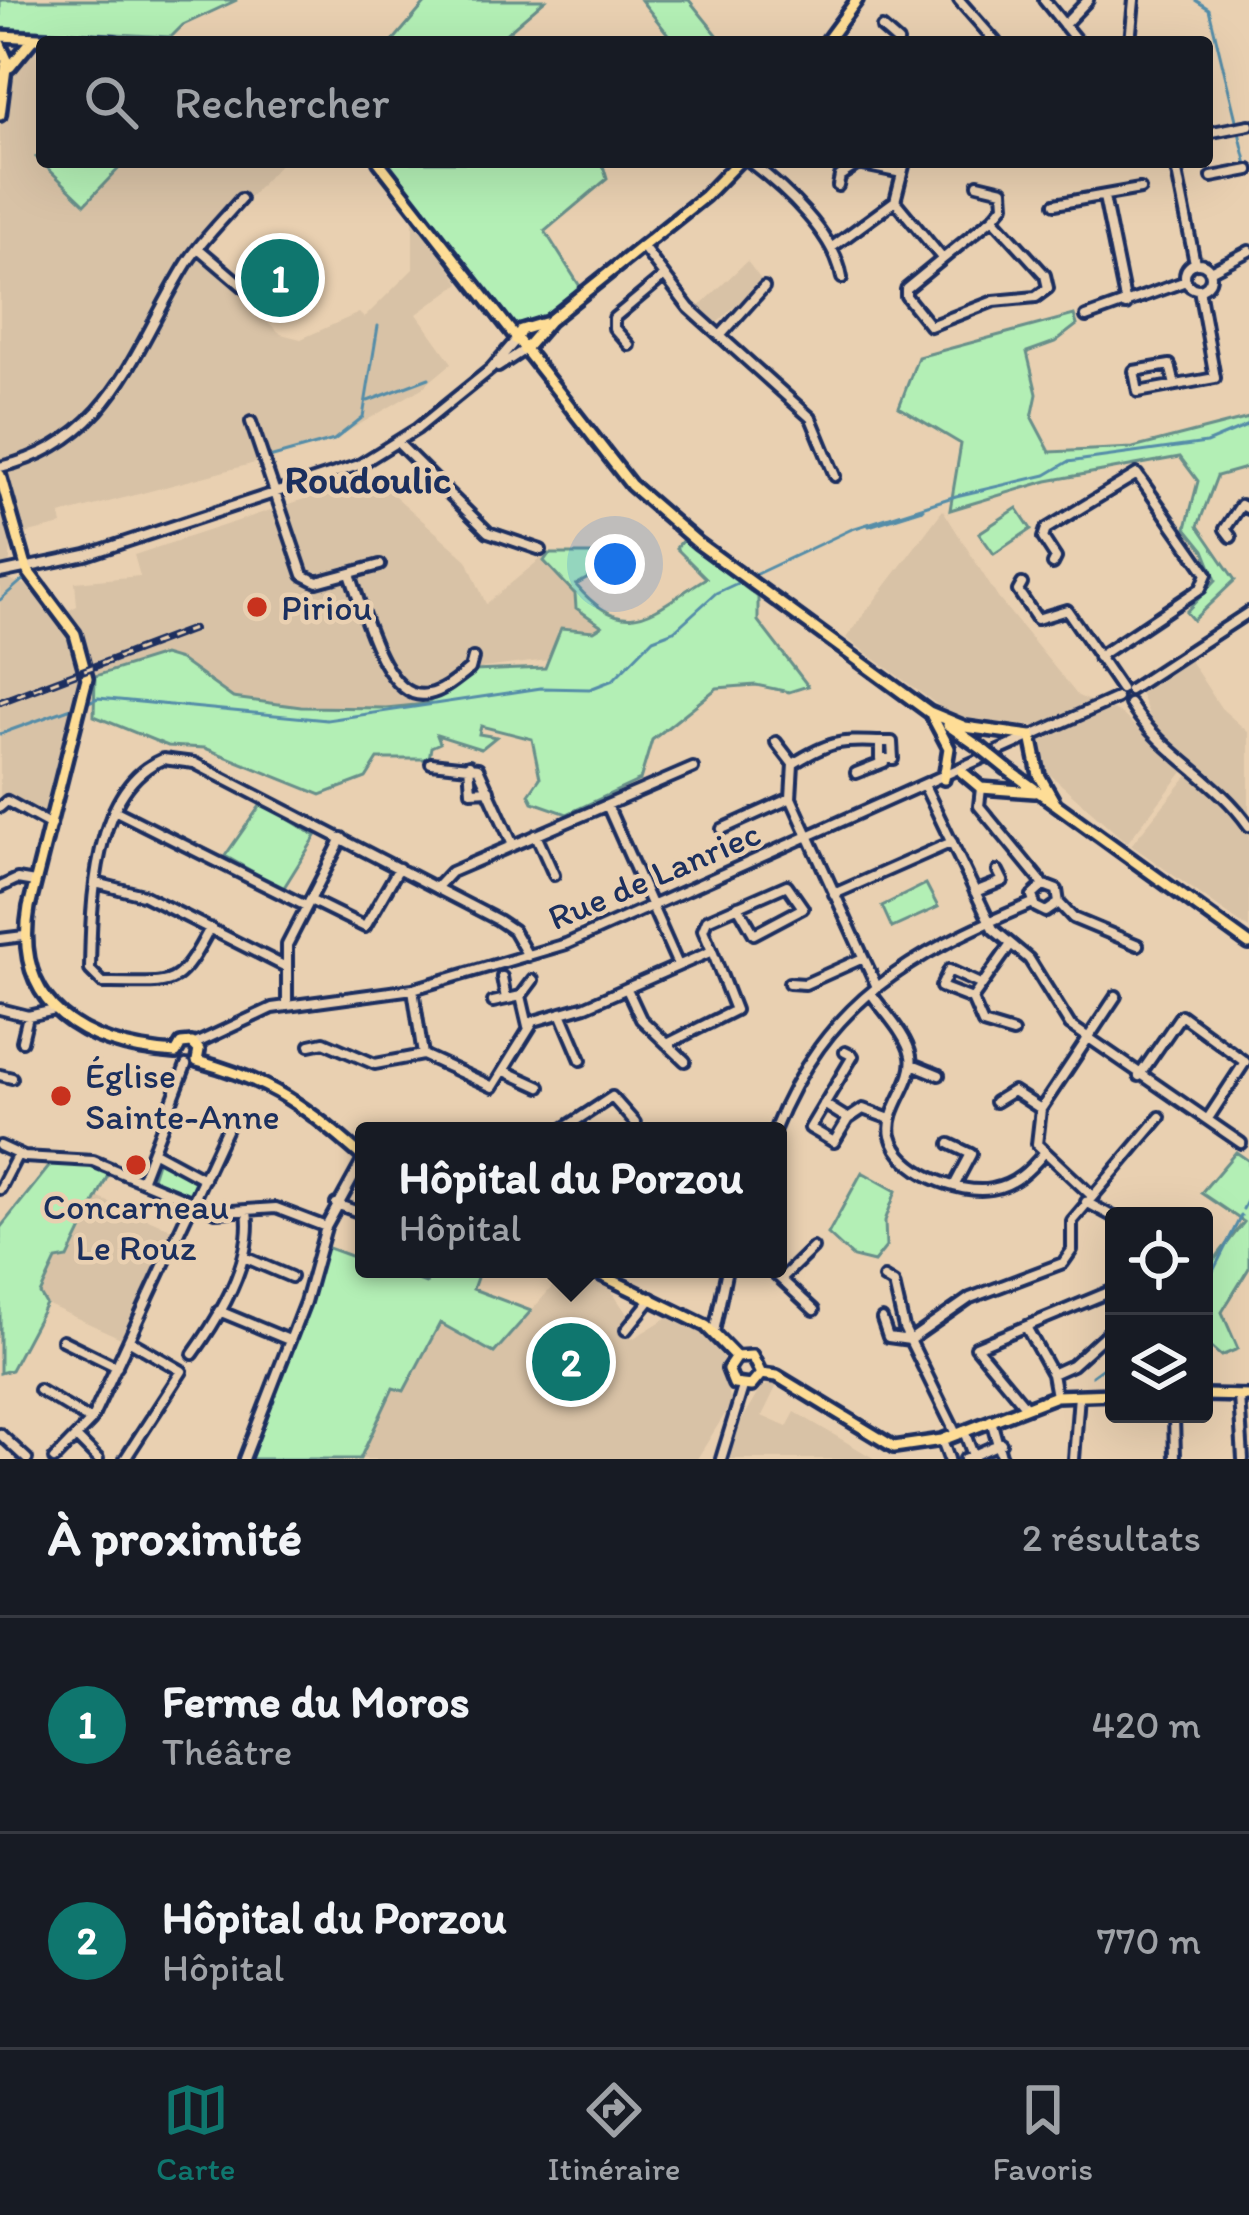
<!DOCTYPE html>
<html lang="fr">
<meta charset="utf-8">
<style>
:root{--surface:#171b24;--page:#242831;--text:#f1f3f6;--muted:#9ea1a6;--line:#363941;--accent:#0f766e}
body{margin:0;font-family:Itim,sans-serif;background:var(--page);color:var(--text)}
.controls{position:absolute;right:36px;bottom:36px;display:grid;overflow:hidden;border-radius:12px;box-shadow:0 12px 48px #0002}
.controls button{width:108px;height:108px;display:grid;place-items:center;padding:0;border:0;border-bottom:3px solid var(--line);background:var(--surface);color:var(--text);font:60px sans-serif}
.you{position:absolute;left:615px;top:564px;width:42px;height:42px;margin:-30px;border:9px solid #fff;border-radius:50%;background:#1a73e8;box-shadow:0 0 0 18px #1a73e833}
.badge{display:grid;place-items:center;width:78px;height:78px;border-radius:50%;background:var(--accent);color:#fff;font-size:39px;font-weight:700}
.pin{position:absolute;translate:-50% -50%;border:6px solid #fff;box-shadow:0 3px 12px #0006}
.popup{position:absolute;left:355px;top:1122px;width:432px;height:156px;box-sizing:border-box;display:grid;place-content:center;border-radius:12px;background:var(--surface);filter:drop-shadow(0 3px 9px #0005);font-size:39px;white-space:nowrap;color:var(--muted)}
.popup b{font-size:45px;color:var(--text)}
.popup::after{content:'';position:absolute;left:50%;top:100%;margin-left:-24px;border:24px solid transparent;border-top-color:var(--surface)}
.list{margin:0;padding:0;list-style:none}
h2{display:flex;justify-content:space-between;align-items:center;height:156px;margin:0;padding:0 48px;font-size:51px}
h2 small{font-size:39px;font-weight:400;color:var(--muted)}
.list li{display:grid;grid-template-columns:78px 1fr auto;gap:36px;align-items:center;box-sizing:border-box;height:216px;padding:0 48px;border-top:3px solid var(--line)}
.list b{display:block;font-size:45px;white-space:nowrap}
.list p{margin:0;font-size:39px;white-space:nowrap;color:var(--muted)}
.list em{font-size:39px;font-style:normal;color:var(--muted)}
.icon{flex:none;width:66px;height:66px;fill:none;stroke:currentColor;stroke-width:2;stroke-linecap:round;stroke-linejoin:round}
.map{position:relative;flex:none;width:1249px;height:1459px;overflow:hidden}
.search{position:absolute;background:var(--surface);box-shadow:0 12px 48px #0002;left:36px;right:36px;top:36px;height:132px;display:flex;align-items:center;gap:30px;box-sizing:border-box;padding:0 42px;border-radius:12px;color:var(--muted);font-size:45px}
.sheet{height:588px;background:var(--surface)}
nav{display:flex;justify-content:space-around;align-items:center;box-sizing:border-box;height:168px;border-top:3px solid var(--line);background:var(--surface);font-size:33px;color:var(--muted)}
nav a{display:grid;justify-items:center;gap:6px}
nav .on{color:var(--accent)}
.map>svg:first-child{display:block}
.built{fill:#d8c2a6}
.green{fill:#b3efb5;stroke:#678f8a;stroke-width:3}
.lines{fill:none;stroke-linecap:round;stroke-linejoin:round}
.stream{stroke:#558da8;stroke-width:3}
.minor-casing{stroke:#1b2f5e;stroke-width:16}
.major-casing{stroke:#1b2f5e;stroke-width:18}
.minor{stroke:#e9d0b1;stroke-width:8}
.major{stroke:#fedd96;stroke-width:9}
.rail-casing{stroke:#1b2f5e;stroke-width:8}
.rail{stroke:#e9d0b1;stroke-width:3;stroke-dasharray:9;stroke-linecap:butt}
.major-bridge-casing{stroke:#1b2f5e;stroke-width:18;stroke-linecap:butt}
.major-bridge{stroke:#fedd96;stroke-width:9}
.poi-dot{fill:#c8321e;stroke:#e9d0b1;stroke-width:4.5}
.labels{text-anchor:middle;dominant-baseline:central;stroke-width:9;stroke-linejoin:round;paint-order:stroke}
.poi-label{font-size:36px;fill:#1b2f5e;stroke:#e9d0b1;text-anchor:start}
.street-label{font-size:36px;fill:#1b2f5e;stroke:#e9d0b1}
.neighbourhood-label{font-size:39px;font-weight:bold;fill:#1b2f5e;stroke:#e9d0b1}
</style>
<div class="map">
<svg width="1249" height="1459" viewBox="0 0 1249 1459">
<rect width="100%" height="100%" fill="#e9d0b1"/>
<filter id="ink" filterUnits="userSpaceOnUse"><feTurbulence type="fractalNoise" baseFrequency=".00833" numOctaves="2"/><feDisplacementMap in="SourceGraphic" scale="24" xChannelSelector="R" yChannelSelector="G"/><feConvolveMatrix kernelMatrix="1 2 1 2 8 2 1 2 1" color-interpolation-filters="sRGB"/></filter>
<g filter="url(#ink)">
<path class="built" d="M0,46l42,3v113h240l-87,95 65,48 -3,7 24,22 20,5 58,-26 5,5 49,-49v-54l47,68 -43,31 35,49 -30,25 -96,56 -266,71 2,10 -50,12 -4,42 22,8 28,29 19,-10 -2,-24 65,-6 -6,-21 204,-67 3,8 18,-3 19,-12 89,79 19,44 57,-47h15l54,74h-55l-1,28 -73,9 -52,39h-130l-68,-9 -53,-38 -17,-5 -85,27 -9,55 -24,79 -45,-20z
M747,261l15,20 -46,43 -18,-16z
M943,510l55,88 80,98 44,18 61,58 -56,71 -81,-72 -11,-45 -77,-6 -112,-82z
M1187,656l34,52 28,25v196l-118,-84 58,-71 -39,-57 -12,-29z
M97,1197l79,34 -51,109 -79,-36 -6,-10 16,-35 12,-2z
M568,1269l40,17 21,31 -8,6 11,16 38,-23 39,20 14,22 8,46 -34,55h-338l35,-72 10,4 36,-68 54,30z
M772,1382l5,3 -15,31 25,11 8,-15 80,47h-145l5,-27 25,-43z"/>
<path class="green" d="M0,0h237l-54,25 -12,12 -171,-9z
M428,0h117l-42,36 6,6h-117z
M641,0h48l34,42h-49z
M42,151v11h83l-40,42 -49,-47z
M388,162h214l5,17 -62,52 36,57 -43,32 -25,4z
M1074,315l3,10 -22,17 -28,10 10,42 -5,24 18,34 83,-4 116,-30v49l-32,9 -19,50 37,54 -42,40 -7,-8 30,-32 -12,-30 -18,-22 12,-47 -18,-24 -133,24 -97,29 11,-66 -62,-37 19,-50z
M1017,508l14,21 -37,25 -15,-21z
M683,540l75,57v24l50,65 -19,6 -33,-7 -39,3 -65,52 -12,40 -73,34 -34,-12 -4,-8 11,-16 -8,-39 -51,-13 -2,8 17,3 -15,12 -44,-14 3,8 -9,4 -2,12h-51l-12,19 -45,17 -116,-47 -37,-2 -74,-30 1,-40 68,-21 17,5 53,38 68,9 85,1 40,-4 47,-33 72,-3 16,-40 33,3 8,-5 -26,-18 -1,-14 -31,-33 5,-7h55v15l-28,16c52,61 79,23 130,-7l-30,-30z
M262,803l54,33 -33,53 -58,-33z
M926,884l12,23 -46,21 -10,-22z
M1236,1152l13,9v107l-27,44 16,37 -17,7 -17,-15v-68l40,-51 -43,-29z
M158,1159l41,20 -7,19 -41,-17z
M52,1163h28l29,10 -41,85 -12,2 -16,34 6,10 -35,66 -11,3v-145z
M862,1172l34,19 -11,30 1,26 -12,15 -21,-5 -25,-23z
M323,1246l41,15v8h24l38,14 5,-14h49l-7,20 58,22 -37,42 -54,-30 -36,68 -11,-3 -33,71h-114l63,-154z"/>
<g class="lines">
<path class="stream" d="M1195,0l14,9 38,156
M368,401l61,-23
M271,469l-2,-11 65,-18 29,-23 15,-91
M869,526l54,-17
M750,577l102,-48 104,-33 90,-21 22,-13 138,-19 43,-18
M0,600l26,-23
M86,703l12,-5 229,22 214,-32 49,1 23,-9 40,-41 21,-8 42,-38 26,-12
M0,734l77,-28
M1243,1209l6,-12
M1204,1289l37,-73
M1092,1376l22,-16"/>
<defs>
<path id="minor" d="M959,0l37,42
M1044,0l34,42
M1064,25l24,-25
M882,28l16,14
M1130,42l4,-42
M1207,133l42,-8
M750,162c34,26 85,72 92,116
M1175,162l20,101
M1212,177l37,-7
M978,184l25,6 1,15 -10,12
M838,186l2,-10 18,-12 44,9
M1104,197l22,108
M895,201l47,57
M1055,204l85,-15
M993,218l52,57 3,13 -12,9 -42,4 -64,25 -24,-30v-7z
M642,246l47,62 122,110 24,58
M198,248l47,40
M831,248l64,-47 10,-39
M1185 276a13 13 0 1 1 26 0a13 13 0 1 1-26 0Z
M1210,271l39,-20
M1086,317l100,-36
M721,335l43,-48
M629,345l-15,-17v-10l49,-41
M498,367l26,-17
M1175,385l-5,-20 -36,6 4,21 77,-14 -16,-89
M251,422l52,153 14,7 63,-17
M398,443l90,89 53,18
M0,467c113,-26 134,-119 187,-204 15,-23 36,-43 54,-64
M1231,537l-6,-8 16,-24 8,4
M1053,564l3,-6 -13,-20 3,-9 91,-55 70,100 -6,14 -103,69
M0,573l86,-18 273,-90 58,-36 74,-60 25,-29
M350,574c12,32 35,131 79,120 15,-3 29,-16 41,-25l3,-11
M1022,584l-4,7 19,28 30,-9 54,79
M1130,690l119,-78
M1130,704c33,52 84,72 119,122
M776,742l17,22 -2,34 86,189
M431,763l47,5 35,77
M793,764c44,-28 52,-22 99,-22l1,17h-13v-15
M469,765l2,26 18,-1
M856,773l28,-11
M925,787l68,142 36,30 41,66 171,118
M981,788l-2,18 65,79 13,5 2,13 -13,9 -10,-5 -4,-11 12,-11
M607,805l71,160
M0,807l7,-6 44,24
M116,811l190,95
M722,829l69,-31
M536,835l18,40
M96,883l47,12 141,71
M0,887l17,-8 18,3
M436,888l15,-16 242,-104
M975,892l28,-11 -5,-10
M834,894l118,-52
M310,900l55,27 34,-59
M1059,903l14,15 65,27
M210,928c-35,66 -36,54 -107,55l-13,-13c1,-65 3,-182 73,-211l31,4 304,157 15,10 15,26
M0,939l24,-3
M1009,947l-37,52 11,25 30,9
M502,977l4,22
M789,983l16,1 58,-26
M413,989l10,66
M627,989l14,30 44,42
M871,993c12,18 36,42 40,63 5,27 -26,51 -20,80 9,36 68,59 101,53 23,-4 38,-19 52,-36
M521,996l7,30
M972,999l-31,-12 8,-17 31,14
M493,1002l28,-6 12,-16
M287,1005v-60l55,-107
M0,1009l28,7 27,-6
M561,1013l20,47
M22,1041l6,-25
M195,1044l77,-36 141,-19 153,-45 551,-246
M667,1044l68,-34 -23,-59
M310,1045l14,-3 51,22 48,-9
M845,1052l8,4 -43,72 24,14 14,-23 15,-10 27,10
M423,1055l70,32 41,-66 52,-15 126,-55 -9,-21 4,-10 80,-35 16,23 -49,26 -16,-28
M912,1064l27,11
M505,1071l35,16
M0,1075l12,3
M1139,1076l42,-61 64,47 -36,55
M995,1102l18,-11 28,18
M824,1104l24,15
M560,1131l52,-34 23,26 -1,8
M774,1131c52,-130 136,-177 259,-228
M950,1144l21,10 -17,32
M0,1146l24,11 69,4 123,51 60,-4 50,19
M154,1152l50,27
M141,1181l45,-116
M0,1189l18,-35
M1091,1195l-54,-51 4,-35 75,-113
M1086,1202l28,15
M336,1204l28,10
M244,1257l47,20
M770,1269l44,41
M884,1278l10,6 10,44 52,106
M781,1279l32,-31
M219,1311l70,29
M882,1319l6,18 22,3 60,-42 93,-35 9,-13v-29l88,-104
M1026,1327l26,47 4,22
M626,1330l26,-32
M714,1332l13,-63
M62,1340l55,27
M193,1354c28,-39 61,-94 54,-143
M1052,1374l20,-9 42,-38
M39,1390l52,31
M1239,1396l4,63
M1025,1406l-49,-59 138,-57
M1174,1414l1,45
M991,1420l11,39
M964,1431l10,27
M0,1434l27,25
M78,1439l20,20
M942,1440l7,19
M54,1459l37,-38 137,-295
M125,1459l57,-88 -52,-30
M244,1459l61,-157 21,-75 38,-69
M721,1459l22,-72
M965,1459l36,-16
M1074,1459l5,-64"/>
<path id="major" d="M0,36l115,6
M826,42l31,-42
M0,44l7,16 -7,55
M10,67l23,-28
M379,162l252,323 67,58 231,169 36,15 66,9 8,39 16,28
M516,340l5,-10 23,-7
M524,350l25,-29 156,-125 33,-34
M0,475l27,95 48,64 12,44 -58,229c-17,100 56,140 147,146
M932,716l17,32 -5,31
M948,725l33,23
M1007,769l242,175
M962,772l19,16 54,4
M176,1053l5,-9 11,-1 7,7 -2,11
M197,1061c76,20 109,46 167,97
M589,1269l117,57 30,31
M736,1357l-8,12 6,15 17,2 10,-12
M736,1357l16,-1 9,18
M761,1374l16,2 117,71 48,-7 114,-44 58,-2
M1204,1395l45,1"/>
</defs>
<use href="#minor" class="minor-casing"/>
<use href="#major" class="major-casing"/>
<use href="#minor" class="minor"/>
<use href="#major" class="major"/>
<defs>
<path id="rail" d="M0,702l193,-73"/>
</defs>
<use href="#rail" class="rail-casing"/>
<use href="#rail" class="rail"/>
<defs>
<path id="major-bridge" d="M981,748l26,21"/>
</defs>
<use href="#major-bridge" class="major-bridge-casing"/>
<use href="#major-bridge" class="major-bridge"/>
</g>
</g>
<g class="poi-dot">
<circle cx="257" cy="607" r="12"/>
<circle cx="61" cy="1096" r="12"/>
<circle cx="136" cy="1165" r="12"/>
</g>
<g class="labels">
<g class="poi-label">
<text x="281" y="607">Piriou</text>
<text x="85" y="1075">Église<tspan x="85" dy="41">Sainte-Anne</tspan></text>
<text x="136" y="1206" text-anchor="middle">Concarneau<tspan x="136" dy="41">Le Rouz</tspan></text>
</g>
<g class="street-label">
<text transform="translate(654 875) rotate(-23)">Rue de Lanriec</text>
</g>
<g class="neighbourhood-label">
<text x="368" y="479">Roudoulic</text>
</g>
</g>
</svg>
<div class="controls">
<button><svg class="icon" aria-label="locate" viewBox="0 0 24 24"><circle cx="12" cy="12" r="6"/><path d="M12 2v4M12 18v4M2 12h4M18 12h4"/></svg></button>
<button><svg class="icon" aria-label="layers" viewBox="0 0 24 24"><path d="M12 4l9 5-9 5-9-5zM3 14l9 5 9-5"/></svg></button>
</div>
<div class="you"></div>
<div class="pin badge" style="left:280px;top:278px">1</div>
<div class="pin badge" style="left:571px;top:1362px">2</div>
<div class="popup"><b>Hôpital du Porzou</b>Hôpital</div>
<div class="search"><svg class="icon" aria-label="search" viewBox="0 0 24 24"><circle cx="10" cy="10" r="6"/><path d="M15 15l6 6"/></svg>Rechercher</div>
</div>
<section class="sheet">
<h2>À proximité<small>2 résultats</small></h2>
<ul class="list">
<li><span class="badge">1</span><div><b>Ferme du Moros</b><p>Théâtre</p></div><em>420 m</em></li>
<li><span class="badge">2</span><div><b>Hôpital du Porzou</b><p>Hôpital</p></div><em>770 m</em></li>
</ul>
</section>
<nav>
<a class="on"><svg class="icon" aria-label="map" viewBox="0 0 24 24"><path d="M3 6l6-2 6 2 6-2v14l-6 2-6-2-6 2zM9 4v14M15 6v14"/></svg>Carte</a>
<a><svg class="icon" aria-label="directions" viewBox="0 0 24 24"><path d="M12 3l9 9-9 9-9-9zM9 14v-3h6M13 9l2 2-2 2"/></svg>Itinéraire</a>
<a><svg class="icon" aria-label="saved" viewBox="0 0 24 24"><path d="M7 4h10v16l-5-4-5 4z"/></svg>Favoris</a>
</nav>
